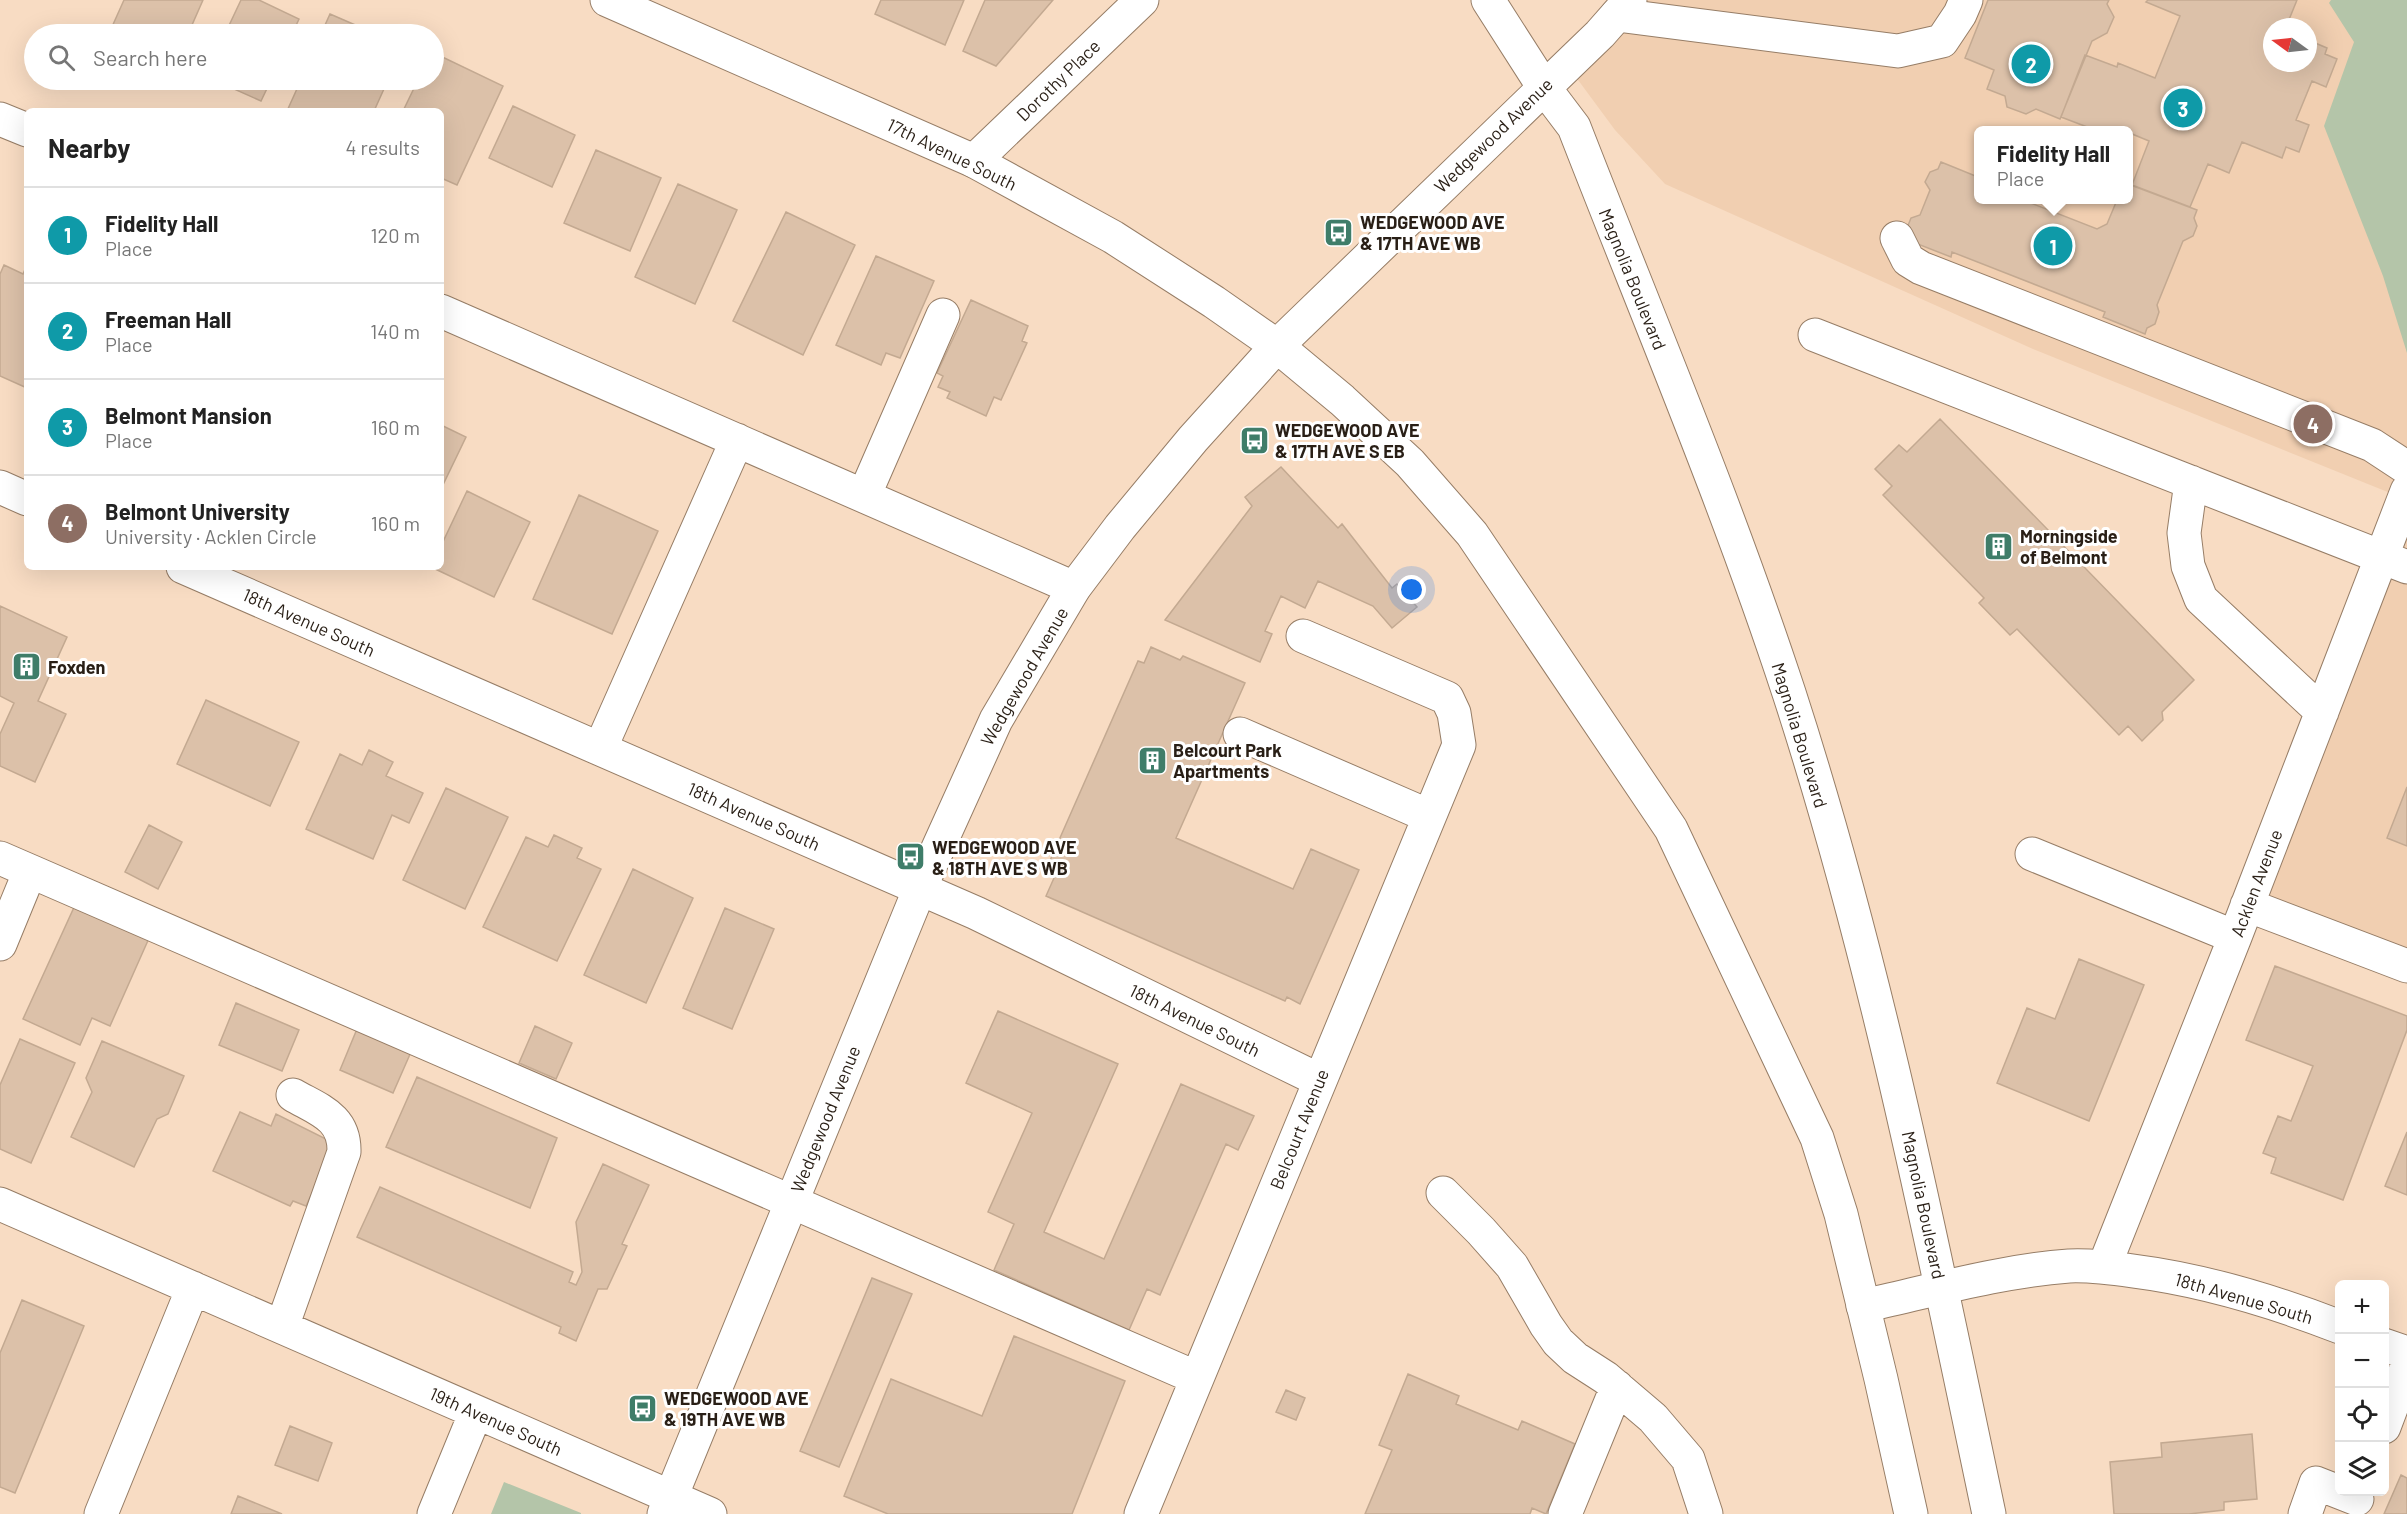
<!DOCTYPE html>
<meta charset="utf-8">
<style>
:root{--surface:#fff;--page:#f6f6f6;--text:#222;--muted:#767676;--line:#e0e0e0;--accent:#d93025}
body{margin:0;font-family:Barlow,sans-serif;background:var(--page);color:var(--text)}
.controls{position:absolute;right:18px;bottom:18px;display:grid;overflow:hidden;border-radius:9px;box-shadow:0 6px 24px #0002}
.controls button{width:54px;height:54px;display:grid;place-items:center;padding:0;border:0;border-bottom:2px solid var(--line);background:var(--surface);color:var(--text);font:30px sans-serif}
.compass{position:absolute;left:2263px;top:18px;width:54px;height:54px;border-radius:50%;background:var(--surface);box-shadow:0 6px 24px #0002;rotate:285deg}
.you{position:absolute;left:1412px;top:590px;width:21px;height:21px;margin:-15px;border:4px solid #fff;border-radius:50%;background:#1a73e8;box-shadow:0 0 0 9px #1a73e833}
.badge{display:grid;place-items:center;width:39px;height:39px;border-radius:50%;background:var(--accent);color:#fff;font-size:20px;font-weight:700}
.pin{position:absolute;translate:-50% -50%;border:3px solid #fff;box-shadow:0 2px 6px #0006}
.popup{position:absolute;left:1974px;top:126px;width:159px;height:78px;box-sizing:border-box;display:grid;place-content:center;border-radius:9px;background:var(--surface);filter:drop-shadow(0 2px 4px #0005);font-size:20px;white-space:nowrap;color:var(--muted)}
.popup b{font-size:22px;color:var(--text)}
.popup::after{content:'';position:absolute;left:50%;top:100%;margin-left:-12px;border:12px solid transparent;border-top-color:var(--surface)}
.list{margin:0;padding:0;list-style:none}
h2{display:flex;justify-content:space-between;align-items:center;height:78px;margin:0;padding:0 24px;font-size:26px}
h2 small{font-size:20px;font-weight:400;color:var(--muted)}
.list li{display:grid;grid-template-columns:39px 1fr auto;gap:18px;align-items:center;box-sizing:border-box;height:96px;padding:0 24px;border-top:2px solid var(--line)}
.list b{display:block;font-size:22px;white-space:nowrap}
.list p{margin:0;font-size:20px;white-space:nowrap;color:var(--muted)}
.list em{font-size:20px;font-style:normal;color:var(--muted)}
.icon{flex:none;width:33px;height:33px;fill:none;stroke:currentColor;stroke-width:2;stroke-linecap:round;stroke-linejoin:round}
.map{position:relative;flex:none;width:2407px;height:1514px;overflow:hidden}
.search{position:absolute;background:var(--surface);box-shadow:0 6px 24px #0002;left:24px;top:24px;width:420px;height:66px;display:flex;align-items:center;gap:15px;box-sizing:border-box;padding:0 21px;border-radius:33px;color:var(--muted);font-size:22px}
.panel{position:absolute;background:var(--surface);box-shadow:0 6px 24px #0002;left:24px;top:108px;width:420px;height:462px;border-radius:9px}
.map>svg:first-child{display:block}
.built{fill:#f1cfb1;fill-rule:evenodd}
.green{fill:#b4c5a9}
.building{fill:#dcc1a9;stroke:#c3a991;stroke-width:1.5}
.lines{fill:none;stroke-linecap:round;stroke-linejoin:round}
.minor-casing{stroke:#967d66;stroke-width:35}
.major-casing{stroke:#967d66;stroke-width:35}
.minor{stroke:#fff;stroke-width:33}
.major{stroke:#fff;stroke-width:33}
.labels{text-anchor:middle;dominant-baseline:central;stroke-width:6;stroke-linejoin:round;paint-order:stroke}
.street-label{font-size:18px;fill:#291f16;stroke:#fff}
.poi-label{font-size:18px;font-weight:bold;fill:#291f16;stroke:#fff;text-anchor:start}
</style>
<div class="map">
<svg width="2407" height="1514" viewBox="0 0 2407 1514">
<rect width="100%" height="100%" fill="#f8dcc3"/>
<path class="built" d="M1626,0h781v966l-160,-61 158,-406 -372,-150 -368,-165 -50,-54 -48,-65zM2272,27h36v36h-36zM1978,130h150v70h-150z"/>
<path class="green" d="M2331,0h76v353l-24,-77 -59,-150 30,-84 -25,-39z
M504,1482l77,31v1h-90z"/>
<path class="building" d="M124,0h79l-15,34h-64l-13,-5z
M241,0h18l40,19 -7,15h-67z
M881,0h83l-19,45 -70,-31z
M985,0h68l-57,66 -33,-15z
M1988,0h121l-2,4 7,13 -7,16 -15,8 -32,78 -24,-10 -10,5 -19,-7 -2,-11 -18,-7 7,-19 -29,-12z
M2148,0h149l-11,27h-14v36h36v-23l19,8 -2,6 12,5 -11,28 -14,-6 -16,39 13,5 -10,27 -13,-5 -4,11 -40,-16 -13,31 -21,-9 -18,43 -58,-22 17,-44 -29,-12 -1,1h-24l-34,-13 24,-62 32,12 1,-4 37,15 25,-62 -34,-14z
M330,14l46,20h-55z
M434,53l69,33 -46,99 -16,-7v-67h-38l15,-31h16z
M214,80h57l-10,21z
M301,80h87l-14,31h-87z
M513,106l62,29 -23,52 -63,-29z
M596,150l65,28 -31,73 -66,-28z
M1941,162l37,15v23h45l74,29 10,-5 10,-24h11v-16l69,26 -3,8 3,8 -4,10 -10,5 -26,64 2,7 -4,12 -8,4 -2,6 -42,-17 2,-5 -153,-60 -1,5 -41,-16 -3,-13 4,-10 9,-3 10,-25 -5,-8 5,-10 8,-3z
M678,184l59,26 -42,94 -60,-27z
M786,212l69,33 -52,110 -70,-34z
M876,256l58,25 -34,77 -14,-5 -5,12 -45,-20z
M4,265l19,9 4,-9v123l-27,-12v-102z
M971,300l57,26 -6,15 5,2 -26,57 -7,-3 -8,19 -39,-18 3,-6 -12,-5 5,-11 -6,-3z
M1940,419l254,261 -32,32 1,8 -21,21 -14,-15 -9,9 -102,-106 -7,6 -31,-32 5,-5 -101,-103 9,-9 -17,-17 24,-24 8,7z
M441,425l25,12 -25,52z
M1281,467l57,61 4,-4 50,64 5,-4 20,23 -25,21 -19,-22 -55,-25 -13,27 -24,-12 -16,35 7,3 -12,28 -95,-42 87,-114 -7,-9z
M467,491l63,31 -36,75 -63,-30h10v-21z
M579,495l79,36 -46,103 -79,-35z
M0,606l67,31 -29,64 28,13 -31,68 -35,-16v-32l14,-31 -14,-7z
M1151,647l29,13 3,-4 62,27 -69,155 117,51 18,-40 48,21 -59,134 -13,-7 -2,4 -239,-105 12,-27 -10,-4 90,-204 6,2z
M206,700l93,42 -29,64 -93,-42z
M369,750l24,12 -7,14 37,17 -14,30 -17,-8 -19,44 -67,-30 34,-75 22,11z
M2407,787v59l-20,-8z
M446,788l62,29 -43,92 -62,-29z
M149,825l33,17 -24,47 -33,-17z
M554,835l28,13 -5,10 24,11 -44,92 -74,-34 43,-90 22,10z
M633,869l60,29 -47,105 -62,-28z
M76,903l74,33 -40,90 -18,-8 -12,27 -57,-26z
M725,908l49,21 -42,100 -49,-21z
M2079,959l65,26 -55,136 -92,-38 30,-75 28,11z
M2275,966l132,50v14l-64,170 -72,-27 5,-15 -13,-5 15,-37 13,5 22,-55 -67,-26z
M236,1003l63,27 -17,41 -63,-26z
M998,1011l120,53 -74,168 60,27 77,-175 73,32 -16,34 -12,-6 -66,151 -13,-6 -18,41 -135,-60 20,-46 -26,-12 44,-99 -66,-30z
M535,1026l37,17 -16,36 -37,-16z
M357,1029l54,23 -18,41 -53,-23z
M20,1039l55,24 -44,100 -31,-14v-64z
M102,1041l82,35 -16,38 -11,5 -23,48 -63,-30 21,-45 -6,-14z
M417,1077l140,61 -27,70 -144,-61z
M240,1112l31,14 5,-12 50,25 4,11 -2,8 -22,48 -13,-5 -3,5 -77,-35z
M2407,1132v63l-22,-9z
M603,1164l46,21 -27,59 5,2 -20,43h-9l-22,52 -17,-8 2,-6 -204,-90 23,-50 193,85 -4,10 7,3 6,-13 -6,-50z
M872,1278l40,16 -73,173 -39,-16z
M22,1300l62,26 -69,167 -15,-6v-134z
M1014,1336l111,45 -53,133h-184l-44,-18 47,-117 91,37z
M1408,1374l51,22 -3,8 62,26 4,-9 53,23 -29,70 -14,-6 -2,6h-165l27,-64 -13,-5z
M1286,1390l19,8 -9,22 -20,-8z
M290,1426l42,17 -14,38 -43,-16z
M2252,1434l5,65 -33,3v8l-35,4h-75l-4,-52 52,-5 -1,-14z
M2401,1475l6,3v36h-23z
M238,1496l44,18h-51z"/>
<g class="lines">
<defs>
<path id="minor" d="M1617,15l281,36 44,-10 18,-27 6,-14
M0,119l27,11
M974,161l168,-161
M1897,238l11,22 13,8 451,177 35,23
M441,311l633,277
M1815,335l592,232
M2191,482l-7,51 4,33 13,33 121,113
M0,487l27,12
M864,496l79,-181
M183,567l793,346 343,167
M1240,734l189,82
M600,749l137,-309
M2032,854l203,83
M0,858l30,13 -30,73
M30,871l1167,507
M2247,905l160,61
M1443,1193l38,38 31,35 34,59 12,17 17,16 31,20 47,40 35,41 18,55
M0,1204l710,310
M2104,1267l131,-330 172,-446
M1863,1306c68,-15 137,-35 206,-40 22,-1 43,2 64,5 71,9 140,30 207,56
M282,1327l62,-175c1,-35 -25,-42 -51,-57
M2384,1345l23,8
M2384,1427l23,-61
M101,1514l92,-226
M434,1514l42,-102
M1141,1514l318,-769 -5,-32 -7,-15 -144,-62
M1565,1514l52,-127
M2305,1514l11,-31 41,16"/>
<path id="major" d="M607,0l367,161 139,76 101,65 63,44 65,54 68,63 62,71 199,295 146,309 24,76 40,165 30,135
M1488,0l55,86 31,41c73,188 152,374 215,566 87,268 142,545 200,821
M664,1514l256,-626 76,-168 78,-132 46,-61 73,-88 84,-93 323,-312 30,-34"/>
</defs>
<use href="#minor" class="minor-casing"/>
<use href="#major" class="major-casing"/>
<use href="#minor" class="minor"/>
<use href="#major" class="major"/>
</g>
<defs>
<symbol id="bus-square" viewBox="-11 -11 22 22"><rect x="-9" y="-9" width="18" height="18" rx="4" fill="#3f7d69" stroke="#fff"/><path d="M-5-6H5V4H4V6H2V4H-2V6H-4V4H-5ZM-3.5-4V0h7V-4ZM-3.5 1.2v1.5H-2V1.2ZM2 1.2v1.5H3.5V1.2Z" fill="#fff"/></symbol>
<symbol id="building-square" viewBox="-11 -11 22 22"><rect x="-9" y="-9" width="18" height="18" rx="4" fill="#3f7d69" stroke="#fff"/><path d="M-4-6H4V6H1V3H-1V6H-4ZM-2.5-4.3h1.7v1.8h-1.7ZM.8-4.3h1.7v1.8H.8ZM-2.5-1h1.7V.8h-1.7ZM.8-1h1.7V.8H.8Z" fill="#fff"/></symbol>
</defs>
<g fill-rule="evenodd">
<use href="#bus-square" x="1322" y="216" width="33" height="33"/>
<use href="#bus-square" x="1238" y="424" width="33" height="33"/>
<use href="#building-square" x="1982" y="530" width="33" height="33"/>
<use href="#building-square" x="10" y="650" width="33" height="33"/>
<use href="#building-square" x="1136" y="744" width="33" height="33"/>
<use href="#bus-square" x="894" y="840" width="33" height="33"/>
<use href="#bus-square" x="626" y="1392" width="33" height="33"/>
</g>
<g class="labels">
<g class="street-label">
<text transform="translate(1058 80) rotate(-44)">Dorothy Place</text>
<text transform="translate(1493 135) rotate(-44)">Wedgewood Avenue</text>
<text transform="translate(952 154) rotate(26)">17th Avenue South</text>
<text transform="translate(1633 279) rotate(68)">Magnolia Boulevard</text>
<text transform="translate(309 622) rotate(24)">18th Avenue South</text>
<text transform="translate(1024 676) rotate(-60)">Wedgewood Avenue</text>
<text transform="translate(1800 735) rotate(73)">Magnolia Boulevard</text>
<text transform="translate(754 816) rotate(24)">18th Avenue South</text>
<text transform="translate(2256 883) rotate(-69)">Acklen Avenue</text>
<text transform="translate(1195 1020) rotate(26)">18th Avenue South</text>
<text transform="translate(825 1119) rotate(-68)">Wedgewood Avenue</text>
<text transform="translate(1299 1129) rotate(-68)">Belcourt Avenue</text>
<text transform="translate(1924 1205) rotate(78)">Magnolia Boulevard</text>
<text transform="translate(2244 1298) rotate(16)">18th Avenue South</text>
<text transform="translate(496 1421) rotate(24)">19th Avenue South</text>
</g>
<g class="poi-label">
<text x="1360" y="222">WEDGEWOOD AVE<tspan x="1360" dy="21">&amp; 17TH AVE WB</tspan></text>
<text x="1275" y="430">WEDGEWOOD AVE<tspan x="1275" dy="21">&amp; 17TH AVE S EB</tspan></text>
<text x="2020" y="536">Morningside<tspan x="2020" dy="21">of Belmont</tspan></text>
<text x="48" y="667">Foxden</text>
<text x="1173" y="750">Belcourt Park<tspan x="1173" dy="21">Apartments</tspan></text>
<text x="932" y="847">WEDGEWOOD AVE<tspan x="932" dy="21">&amp; 18TH AVE S WB</tspan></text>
<text x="664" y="1398">WEDGEWOOD AVE<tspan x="664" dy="21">&amp; 19TH AVE WB</tspan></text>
</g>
</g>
</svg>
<div class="controls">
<button>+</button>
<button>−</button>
<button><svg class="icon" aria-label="locate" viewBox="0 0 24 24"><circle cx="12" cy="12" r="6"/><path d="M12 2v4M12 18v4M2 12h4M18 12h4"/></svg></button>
<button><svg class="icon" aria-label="layers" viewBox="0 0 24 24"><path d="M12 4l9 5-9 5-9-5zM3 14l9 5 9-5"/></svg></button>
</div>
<svg class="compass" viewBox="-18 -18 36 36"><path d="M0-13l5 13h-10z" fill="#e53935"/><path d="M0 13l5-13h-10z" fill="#767676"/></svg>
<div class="you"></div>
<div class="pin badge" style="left:2053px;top:246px;background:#0f9aa8">1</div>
<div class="popup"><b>Fidelity Hall</b>Place</div>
<div class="pin badge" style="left:2031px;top:64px;background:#0f9aa8">2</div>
<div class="pin badge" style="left:2183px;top:108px;background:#0f9aa8">3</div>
<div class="pin badge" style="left:2313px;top:424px;background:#8d6e63">4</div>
<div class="search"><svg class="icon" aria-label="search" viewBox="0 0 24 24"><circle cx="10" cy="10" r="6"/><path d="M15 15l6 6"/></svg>Search here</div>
<section class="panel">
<h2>Nearby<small>4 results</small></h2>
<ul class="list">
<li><span class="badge" style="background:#0f9aa8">1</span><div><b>Fidelity Hall</b><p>Place</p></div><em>120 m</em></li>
<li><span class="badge" style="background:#0f9aa8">2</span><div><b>Freeman Hall</b><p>Place</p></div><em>140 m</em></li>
<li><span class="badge" style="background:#0f9aa8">3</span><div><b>Belmont Mansion</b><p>Place</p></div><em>160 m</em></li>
<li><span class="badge" style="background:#8d6e63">4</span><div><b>Belmont University</b><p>University · Acklen Circle</p></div><em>160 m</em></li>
</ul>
</section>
</div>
